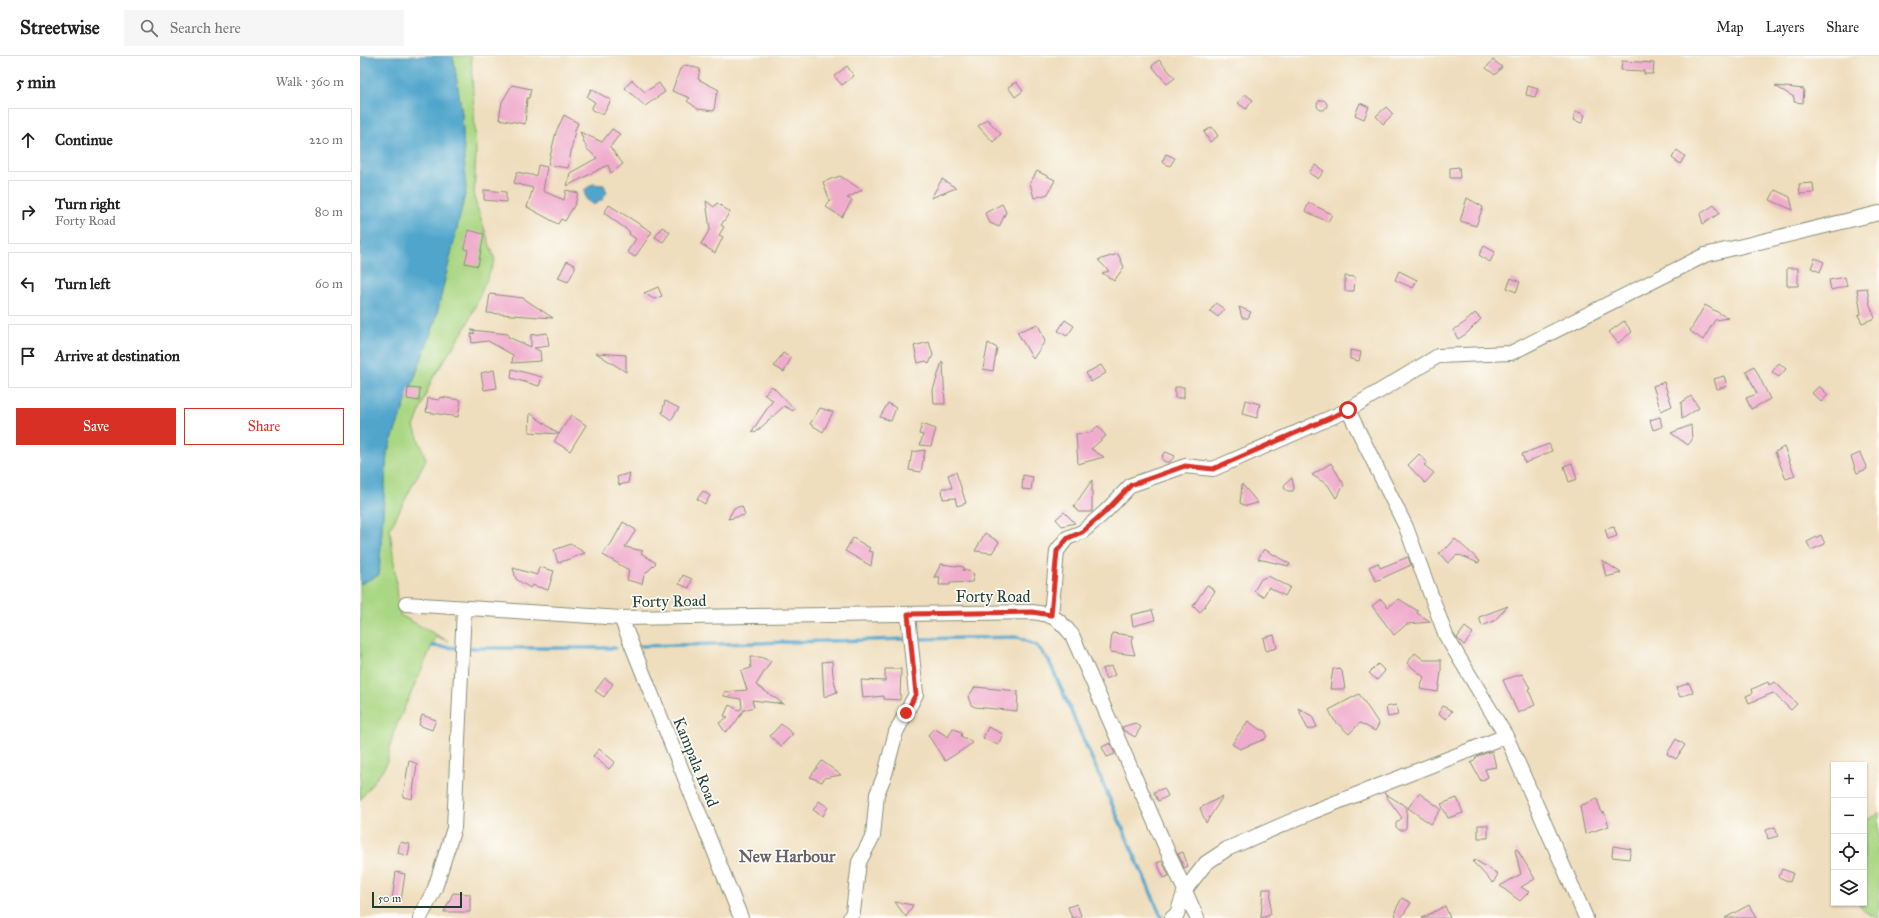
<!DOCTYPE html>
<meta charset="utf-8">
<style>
:root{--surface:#fff;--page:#f6f6f6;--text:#222;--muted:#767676;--line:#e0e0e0;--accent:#d93025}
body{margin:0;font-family:"IM FELL Great Primer",serif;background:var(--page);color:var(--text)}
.controls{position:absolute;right:12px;bottom:12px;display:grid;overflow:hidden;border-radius:0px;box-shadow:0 1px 3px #0004}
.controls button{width:36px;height:36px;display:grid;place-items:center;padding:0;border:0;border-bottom:1px solid var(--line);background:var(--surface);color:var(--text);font:20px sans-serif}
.scale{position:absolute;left:12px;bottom:10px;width:90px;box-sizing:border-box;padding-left:4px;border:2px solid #1f3d34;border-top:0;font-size:11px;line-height:14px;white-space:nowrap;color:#1f3d34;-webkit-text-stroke:3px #fdfcf7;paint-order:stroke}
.stop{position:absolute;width:12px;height:12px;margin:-9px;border:3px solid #d93025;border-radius:50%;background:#fff}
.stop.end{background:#d93025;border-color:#fff;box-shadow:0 1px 4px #0008}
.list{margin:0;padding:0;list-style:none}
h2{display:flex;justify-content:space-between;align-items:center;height:52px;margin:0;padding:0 16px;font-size:17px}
h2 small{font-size:13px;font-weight:400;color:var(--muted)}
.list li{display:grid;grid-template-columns:26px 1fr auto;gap:12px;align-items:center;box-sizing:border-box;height:64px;margin:0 8px 8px;padding:0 8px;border:1px solid var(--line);border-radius:0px}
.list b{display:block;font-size:15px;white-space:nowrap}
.list p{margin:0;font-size:13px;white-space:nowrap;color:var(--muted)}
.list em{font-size:13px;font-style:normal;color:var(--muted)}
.actions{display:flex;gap:8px;padding:12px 16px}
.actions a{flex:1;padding:9px 0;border:1px solid var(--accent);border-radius:0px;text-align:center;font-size:14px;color:var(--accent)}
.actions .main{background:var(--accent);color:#fff}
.icon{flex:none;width:22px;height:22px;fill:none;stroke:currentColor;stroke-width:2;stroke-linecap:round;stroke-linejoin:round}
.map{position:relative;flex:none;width:1519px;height:862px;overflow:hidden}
header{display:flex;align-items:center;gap:24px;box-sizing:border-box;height:56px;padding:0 20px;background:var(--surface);border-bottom:1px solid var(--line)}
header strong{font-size:19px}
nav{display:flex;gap:22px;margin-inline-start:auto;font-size:14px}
.search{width:280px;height:36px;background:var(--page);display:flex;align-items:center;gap:10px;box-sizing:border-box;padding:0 14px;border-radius:0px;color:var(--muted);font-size:15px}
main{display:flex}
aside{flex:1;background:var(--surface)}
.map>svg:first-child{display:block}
.green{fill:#aad783;stroke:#648a5c}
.water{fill:#50a5cc;stroke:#387180}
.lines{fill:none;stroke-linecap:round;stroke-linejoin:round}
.stream{stroke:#50a5cc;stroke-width:3.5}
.building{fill:#f0accc}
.street-casing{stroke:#878e78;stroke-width:16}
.street{stroke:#fff;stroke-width:14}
.route{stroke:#d93025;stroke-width:5}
.labels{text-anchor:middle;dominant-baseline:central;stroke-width:3.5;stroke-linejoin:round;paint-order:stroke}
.street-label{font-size:16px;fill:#1f3d34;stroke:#fdfcf7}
.neighbourhood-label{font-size:17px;font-weight:bold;fill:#686469;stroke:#fdfcf7}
</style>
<header>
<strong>Streetwise</strong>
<div class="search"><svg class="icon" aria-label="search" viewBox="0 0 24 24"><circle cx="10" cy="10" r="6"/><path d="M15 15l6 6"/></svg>Search here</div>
<nav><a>Map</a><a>Layers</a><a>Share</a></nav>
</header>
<main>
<aside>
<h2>5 min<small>Walk · 360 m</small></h2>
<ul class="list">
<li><svg class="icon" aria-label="ahead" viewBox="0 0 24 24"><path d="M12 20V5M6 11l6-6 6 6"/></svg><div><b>Continue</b></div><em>220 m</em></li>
<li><svg class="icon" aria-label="right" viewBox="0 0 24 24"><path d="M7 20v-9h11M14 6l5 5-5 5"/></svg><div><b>Turn right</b><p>Forty Road</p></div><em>80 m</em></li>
<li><svg class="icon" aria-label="left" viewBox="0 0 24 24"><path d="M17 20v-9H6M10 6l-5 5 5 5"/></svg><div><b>Turn left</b></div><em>60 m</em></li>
<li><svg class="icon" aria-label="arrive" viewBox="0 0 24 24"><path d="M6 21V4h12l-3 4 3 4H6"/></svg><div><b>Arrive at destination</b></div></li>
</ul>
<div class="actions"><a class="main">Save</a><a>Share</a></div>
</aside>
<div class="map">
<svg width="1519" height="862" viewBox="0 0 1519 862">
<rect width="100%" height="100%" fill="#fdfcf7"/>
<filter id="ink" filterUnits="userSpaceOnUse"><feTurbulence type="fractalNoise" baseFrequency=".025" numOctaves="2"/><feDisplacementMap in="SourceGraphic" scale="8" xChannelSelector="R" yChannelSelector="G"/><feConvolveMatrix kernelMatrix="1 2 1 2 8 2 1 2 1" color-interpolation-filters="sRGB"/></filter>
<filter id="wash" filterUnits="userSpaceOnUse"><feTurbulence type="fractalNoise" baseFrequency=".012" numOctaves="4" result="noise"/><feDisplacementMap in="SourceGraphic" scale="16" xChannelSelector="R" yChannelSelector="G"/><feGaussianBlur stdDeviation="0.9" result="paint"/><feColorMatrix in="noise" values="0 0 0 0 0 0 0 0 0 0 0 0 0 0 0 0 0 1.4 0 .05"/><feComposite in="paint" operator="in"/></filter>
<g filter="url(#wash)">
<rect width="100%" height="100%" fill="#efdebd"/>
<path class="green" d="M93,0h18l5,94 -2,48 21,62 -28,65 -36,56 -17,46 12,32 -36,70 10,86 48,26 -12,-4 -42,94 -8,34 -26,35v-216l19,-9 8,-122 48,-131 31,-132 -4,-76z
M1519,756v106c-7,0 -17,-8 -20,-15h5v-82l11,-5z"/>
<path class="water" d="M0,0h93l9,58 4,76 -31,132 -48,131 -8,122 -19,9z
M233,128l11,1 3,7 -5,8 -9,5 -7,-6 -2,-9z"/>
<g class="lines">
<path class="stream" d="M554,583l104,-2 19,9 12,15 113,257
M72,590l27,2
M281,590l267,-7
M106,592h149"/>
</g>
<g id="blocks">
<path class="building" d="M799,4l16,18 -8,6 -15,-18z
M1133,4l9,7 -7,8 -9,-7z
M1262,5l32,2 -1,11h-9v-3l-23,-1z
M326,9l14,4 -2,10 21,11 -3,6 -2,15 -16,-2 -11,-8 3,-3 -18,-7 8,-22z
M487,10l7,10 -12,9 -8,-9z
M272,24l13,12 14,-9 6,9 -20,14 -20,-18z
M656,26l7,9 -8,6 -7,-10z
M152,29l19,4 -2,9h-2l-2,26 -26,-5 3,-17z
M1168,30l10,3 -3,8 -9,-2z
M1415,30l29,3 -1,14 -9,-1v-5z
M231,33l20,11 -8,15 -12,-6 4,-7 -8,-5z
M885,38l8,6 -7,9 -8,-6z
M957 49a5 5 0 1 1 10 0a5 5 0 1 1-10 0Z
M1000,47l9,4 -5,12 -9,-4z
M1026,51l7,7 -10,10 -7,-8z
M1216,55l9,4 -3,8 -9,-3z
M204,59l14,8 -3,7 -7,38 -20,-3 8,-33z
M627,63l14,15 -8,8 -15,-16z
M852,71l6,9 -8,6 -6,-10z
M252,73l8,5 -10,13 13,17 -12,9 -3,-8 -41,21 3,-13 27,-15 -10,-9 -7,-17 22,10z
M1317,94l8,6 -5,8 -8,-6z
M806,98l9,4 -5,8 -8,-4z
M178,109l9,2 -4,24 21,9 2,-10 12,3 -3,11 -10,17 -4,-2 -3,5 -31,-17 6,-19 -19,-5 3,-11 19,4z
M955,109l9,6 -6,8 -9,-6z
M1099,111l1,11h-10v-10z
M677,115l18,9 -7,14 -14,4 -4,-15z
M480,120l22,14 -15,8 5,2 -10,17 -16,-10 4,-6 -7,-19z
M582,123l14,9 -25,10z
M1453,127l1,10 -14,1 -1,-10z
M124,134l22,2v10l-22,-2z
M1415,134l15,7 3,13 -23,-10z
M1107,142l16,9 -7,19 -16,-5z
M346,145l8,6 3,-4 13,9 -9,13 3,2 -5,8 4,2 -8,16 -14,-9 9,-15z
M949,147l23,11 -4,8 -23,-11z
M642,148l4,8 -7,15 -9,-4 -5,-10z
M249,149l43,27 -17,25 -8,-5 9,-13 -7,-5 1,-2 -26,-19z
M1354,149l6,8 -17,11 -3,-10z
M302,171l8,5 -7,10 -8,-5z
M108,174l16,4 -6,32 -13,-3 3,-13 -4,-1z
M1124,190l11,6 -5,10 -11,-7z
M758,198l6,13 -10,14 -12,-8 7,-2 -11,-11z
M1455,202l9,4 -4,10 -9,-4z
M207,205l8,4v4l-7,13 -10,-4z
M1427,212h11v18h-11z
M1039,215l18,9 -4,8 -18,-8z
M985,220l10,1 -1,14h-9z
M1485,221l2,9 -16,4 -2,-10z
M1151,222l9,4 -4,10 -9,-4z
M298,231l4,9 -8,3 -10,-6z
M1507,232l3,17 5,13 -13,5 -4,-8 3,-1 -4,-25z
M130,238l33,4 30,20 -66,-5z
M856,247l8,6 -6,8 -8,-6z
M1345,249l23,13 -13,2 -12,20 -13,-9z
M879,251l12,5 -3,6h-6z
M1115,257l6,6 -15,15 -8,5 -5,-9 11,-7z
M705,264l9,6 -7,10 -9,-5z
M1264,265l8,11 -14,11 -9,-11z
M678,268l7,17 -12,18 -16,-27z
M111,274l37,4v3l23,10v-12l16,-2 2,13 -15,2 6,3 1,10 -29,2 1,-8 -25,-14 -16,2 -1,-9 4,-1z
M569,286l4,13 -4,9 -3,-3 -8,2 -4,-17z
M628,287l9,5 -4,23 -10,-2z
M990,294l11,2 -2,9 -9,-2z
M236,297l30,2v17z
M423,297l8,5 -7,14 -10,-6z
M582,306h1l2,42h-11l-1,-14z
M1419,307l7,6 -7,8 -7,-5z
M741,309l5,8 -15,9 -5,-9z
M1394,310l16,33 -19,10 -5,-11 11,-4 -11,-23z
M152,313l30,8 -3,9 -28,-8z
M134,314l3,18 -13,2 -3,-17z
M1364,320l3,10 -10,3 -3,-10z
M1304,326l8,24 -11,5 -8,-25z
M412,330l22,23 -1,2 -9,-5 -29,27 -3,-2 21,-31 -9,-5z
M1459,330l9,9 -7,7 -9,-9z
M815,331h9v11h-9z
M48,332l12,1 -1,12 -12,-2z
M1331,340l8,12 -17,11 -1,-16z
M80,341l21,3 -3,17 -32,-5 2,-14 11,2z
M885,344l15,4 -3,14 -15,-4z
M305,345l14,7 -8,12 -9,-7z
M528,347l8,5 -5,13 -11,-4z
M460,352l13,4 -10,20 -13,-8z
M170,357l29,21 12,-19 15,10 -16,26 -15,-9v-2l4,-6 -30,-2z
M1300,361l2,10 -9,3 -3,-10z
M562,368l14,5 -5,17 -11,-1 3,-10 -4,-1z
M1331,369l1,15 -4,5 -17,-12z
M738,370l8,10 -15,13 13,8 -26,7 -2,-30 13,-1z
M1189,388l3,7 -27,12 -3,-9z
M1424,391l11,29 -9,3 -11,-27z
M565,394l-4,22 -12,-2 3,-18z
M806,396l9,4 -5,6h-5l-3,-3 1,-5z
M1500,397l7,16 -10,4 -6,-16z
M1059,398l8,8 -3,3 10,8 -9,10 -17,-18z
M971,407l13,22 -8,13 -8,-13 -16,-10z
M1212,407l5,16 -8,3 -5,-16z
M596,416l10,31 -9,3 -2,-8 -12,1 -1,-11h10l-4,-13z
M270,417l-2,10 -9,2 -2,-8z
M663,419l10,2 -2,13 -9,-1z
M932,422l2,10 -1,3h-5l-4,-3 1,-4z
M732,424v32h-14l-4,-6z
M882,428l16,19 -12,3 -6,-3z
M343,435l7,5 -5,8 -8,-5z
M382,450l3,9 -17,4 6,-11z
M704,456l11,11 -13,3 -6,-7z
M263,466l13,8 -11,17 18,4 -2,2 15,10 -12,12 -2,9 -15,-4 2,-10 -26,-15 6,-10 1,1z
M1254,471l3,9 -9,3 -3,-10z
M625,477l14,9 -7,11 -17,-2z
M1461,479l4,9 -14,6 -4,-8z
M493,482l17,10 -2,3 5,1 -2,14 -26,-15z
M1095,483l25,22 -2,2 -18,-8 -1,1 -2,-1 -9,8 -9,-10 8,-6v1z
M211,488l14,9 -27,10 -4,-13z
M904,493l26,15 -1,2 -31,-7z
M1048,501l3,8 -35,16 -7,-14 9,-4 2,5z
M1242,504l19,13 -15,4z
M581,508l23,3 -1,4 2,-2 9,5 -2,8 -22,1v2h-11l1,-8h-6z
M179,511l15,4 -6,19 -16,-5 -2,3 -14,-9 -3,-11 24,7z
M323,519l9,4 -3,9 -10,-4z
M908,520l22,11 -5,9 -16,-9 -6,10 -9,-6 7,-12z
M847,529l8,6 -15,22 -7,-7z
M1021,543l7,8 11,-8 19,12 -1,2 14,9 -24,2 -13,11 -22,-29z
M1148,550l-14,15 -12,5 -3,-9z
M792,554l3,10 -22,6 -2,-11z
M1105,571l8,6 -9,12 -7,-7z
M752,577l22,3 -3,6 4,13 -25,-3z
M914,579l3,13 -11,3 -3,-13z
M1055,597l9,7h17v12l-3,20 -18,-3 4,-12 -17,-14z
M390,601h10l11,4 -15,24 28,19 -32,-4 2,7 -10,3 -11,16 -8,6 -6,-9 9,-6 -4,-1 5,-11 10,5 3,-2 -1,-9 -17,-3v-4l23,-2 -6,-19 10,-3z
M472,605l1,15 4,16 -13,5 -2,-35z
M1018,608l7,7 -8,9 -8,-7z
M751,610l4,9 -9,4 -4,-10z
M979,612l3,3 3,18h-15l3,-20z
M525,613h16l-1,31 -16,-1v-3l-21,2 -2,-18 24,1z
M1162,618l8,14 -2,1 7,16 -17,8 -15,-33z
M245,622l8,6 -9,13 -9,-6z
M1408,626l1,3 6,-3 22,22 -6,6 -18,-17 -24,10 -3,-7 7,-3 -1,-4z
M1329,627l4,9 -13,5 -4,-9z
M615,631l43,4 -1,20 -42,-4 -4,-2 -3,-8z
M999,638l20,30 -4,7 -15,-8 -11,11 -15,-14 -5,-10z
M1036,649l2,10 -10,2 -2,-10z
M1083,650l9,5 -6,8 -8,-5z
M938,652l14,8 5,11 -9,3z
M62,659l14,5 -4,10 -13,-5z
M888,665l11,8 6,2 2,4 -2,4 -25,10 -8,-5z
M775,667l6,4 -6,10 -12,-7 -1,-3z
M421,668l12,10 -12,12 -11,-10z
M628,671l15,7 -5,11 -15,-7z
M574,672l14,9 5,-9 9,5 -1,3 12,7 -28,18 -17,-26z
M1316,683l9,6 -9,14 -9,-5z
M750,687l5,11 -8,3 -5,-10z
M239,693l16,13 -6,7 -16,-13z
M1132,695l4,16 -11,2 3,8 -7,4 -10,-18 7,-7z
M49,704l8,4 -5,35 -9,-2z
M462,705l19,14 -17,3 -2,4 -12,-5z
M804,732l4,8 -10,5 -4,-9z
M1024,737l23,14 -1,21 -3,2h-4l-3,-3v-4l6,-5z
M1059,737l22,16 -10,15 -23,-16z
M863,740l-17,27 -6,-15z
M1097,742l6,15 -15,5 -7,-14z
M1237,743l5,14 2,-1 5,14 -24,8 -5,-28z
M459,745l9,6 -5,9 -10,-6z
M1118,769h10v13h-10z
M1415,771l3,9 -10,3 -2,-9z
M40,786l10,2 -2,12 -10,-3z
M1253,790l18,3 -2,10 -17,-2z
M1157,793l18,30 -14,8 8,5 -9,9 -20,-15 21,-12 -6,-24z
M823,796l5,14 -4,2 -6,-14z
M1115,804l23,14 -5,9 -20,-21z
M802,805l7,15 -5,2 -7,-15z
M1422,813l11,4 -3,9 -11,-5z
M36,816l9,2 -4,27 -9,-1z
M903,833h8l-1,26 -9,3z
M93,837l17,1v18h-26z
M1042,842l9,5 -10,15h-5l-1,-7z
M535,846l18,3 -7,12z
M717,848l4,12 -9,2 -4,-11z
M1389,849l7,13h-31z
M1085,850l5,12h-28z"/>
</g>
</g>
<g filter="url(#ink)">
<use href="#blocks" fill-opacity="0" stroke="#878e78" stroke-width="1"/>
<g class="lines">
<defs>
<path id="street" d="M988,354l58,117 40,109 60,100 80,182
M46,548l215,14 411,-6c22,3 26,6 40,23l125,283
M691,559l6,-64 10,-13 15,-6 23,-20 26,-27 54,-19 28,3 135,-59 90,-54 73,-3 194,-98 174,-42
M261,562l120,300
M60,862l15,-30 19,-60 10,-220
M490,862l3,-6 6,-50 14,-26 4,-42 8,-20 11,-42 20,-38 -8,-79
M812,862l5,-4 8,-24 21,-27 21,-14 85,-37 194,-76"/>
</defs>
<use href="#street" class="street-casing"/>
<use href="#street" class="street"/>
</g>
</g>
<g class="lines" filter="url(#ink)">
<path class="route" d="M546,657l10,-19 -8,-80 124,-2 19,3 6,-64 11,-13 14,-6 23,-20 26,-27 54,-19 28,3 135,-59"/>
</g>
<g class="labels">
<g class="street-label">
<text x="633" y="540">Forty Road</text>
<text transform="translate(309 545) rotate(-1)">Forty Road</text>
<text transform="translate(336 706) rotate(68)">Kampala Road</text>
</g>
<g class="neighbourhood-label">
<text x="427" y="800">New Harbour</text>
</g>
</g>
</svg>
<div class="controls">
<button>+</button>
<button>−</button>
<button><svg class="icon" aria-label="locate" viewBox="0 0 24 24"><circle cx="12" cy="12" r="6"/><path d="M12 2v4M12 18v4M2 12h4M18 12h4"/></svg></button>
<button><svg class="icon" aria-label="layers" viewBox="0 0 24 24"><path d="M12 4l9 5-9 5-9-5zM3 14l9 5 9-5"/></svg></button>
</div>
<div class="scale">50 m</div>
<div class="stop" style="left:988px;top:354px"></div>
<div class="stop end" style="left:546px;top:657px"></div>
</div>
</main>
